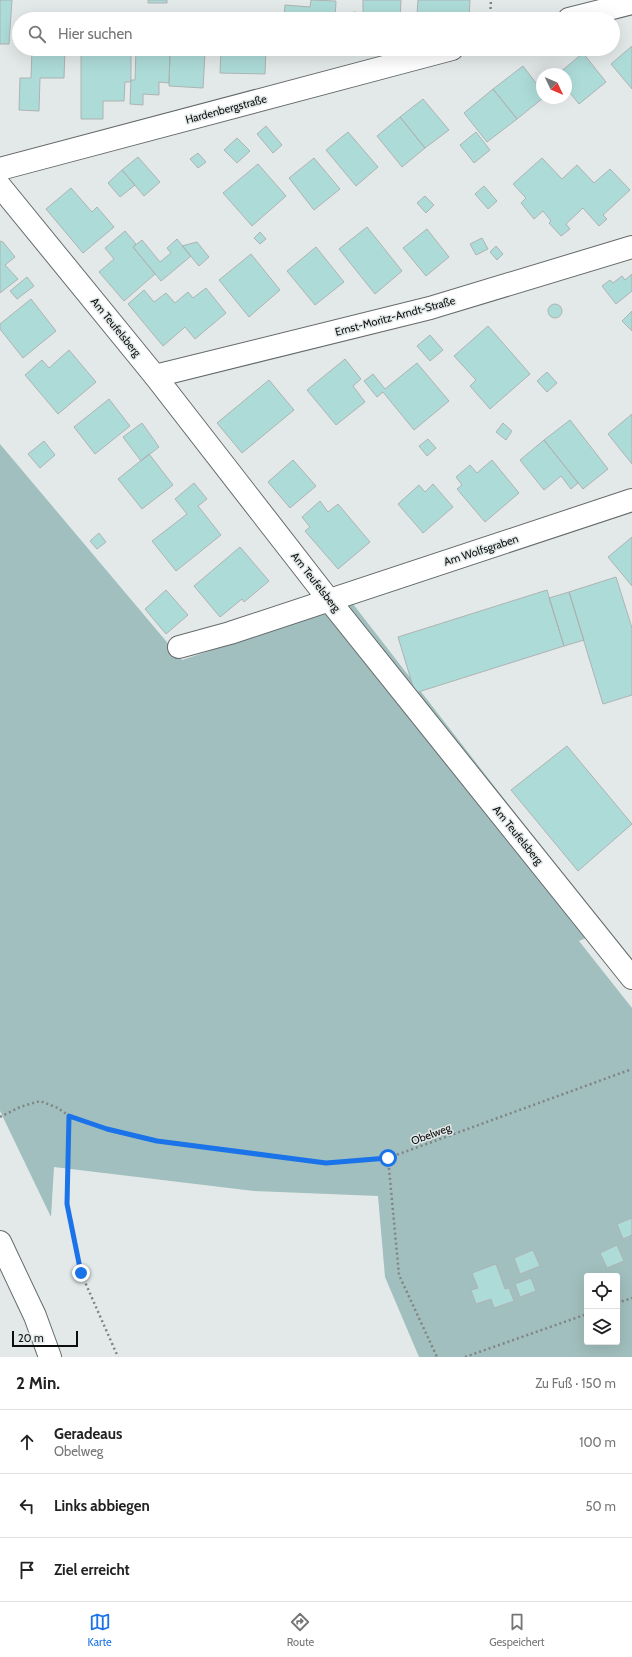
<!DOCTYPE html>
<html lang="de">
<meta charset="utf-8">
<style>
:root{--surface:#fff;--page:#f2f2f2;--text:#222;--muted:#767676;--line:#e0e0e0;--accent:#1a73e8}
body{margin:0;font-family:Cabin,sans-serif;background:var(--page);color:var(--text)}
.controls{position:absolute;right:12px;bottom:12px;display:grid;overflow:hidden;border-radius:4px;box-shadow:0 4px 16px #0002}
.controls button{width:36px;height:36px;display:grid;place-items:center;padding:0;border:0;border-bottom:1px solid var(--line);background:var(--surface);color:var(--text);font:20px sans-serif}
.compass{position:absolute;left:536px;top:68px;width:36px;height:36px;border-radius:50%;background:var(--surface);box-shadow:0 4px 16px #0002;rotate:134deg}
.scale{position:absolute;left:12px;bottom:10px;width:66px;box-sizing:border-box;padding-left:4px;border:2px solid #0d0f0e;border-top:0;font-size:11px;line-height:14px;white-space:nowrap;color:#0d0f0e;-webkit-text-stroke:3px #e3e9e9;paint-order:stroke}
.stop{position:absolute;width:12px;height:12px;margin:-9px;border:3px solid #1a73e8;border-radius:50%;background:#fff}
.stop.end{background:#1a73e8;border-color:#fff;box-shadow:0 1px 4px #0008}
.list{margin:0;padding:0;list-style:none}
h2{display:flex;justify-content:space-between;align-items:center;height:52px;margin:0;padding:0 16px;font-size:17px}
h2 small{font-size:13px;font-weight:400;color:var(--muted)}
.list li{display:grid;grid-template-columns:26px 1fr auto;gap:12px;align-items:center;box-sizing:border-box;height:64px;padding:0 16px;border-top:1px solid var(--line)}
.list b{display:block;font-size:15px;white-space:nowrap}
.list p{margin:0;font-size:13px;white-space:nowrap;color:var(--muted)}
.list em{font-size:13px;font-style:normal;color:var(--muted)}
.icon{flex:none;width:22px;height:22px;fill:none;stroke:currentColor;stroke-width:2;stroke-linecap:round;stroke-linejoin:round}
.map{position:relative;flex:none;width:632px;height:1357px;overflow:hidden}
.search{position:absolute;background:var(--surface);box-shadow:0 4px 16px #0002;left:12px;right:12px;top:12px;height:44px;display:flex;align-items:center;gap:10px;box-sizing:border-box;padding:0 14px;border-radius:22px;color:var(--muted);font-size:15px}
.sheet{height:244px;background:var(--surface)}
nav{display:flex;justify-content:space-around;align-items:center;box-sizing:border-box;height:56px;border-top:1px solid var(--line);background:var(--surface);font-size:11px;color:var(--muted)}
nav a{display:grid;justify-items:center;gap:2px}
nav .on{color:var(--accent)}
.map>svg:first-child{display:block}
.green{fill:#a1bfbe;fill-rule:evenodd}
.building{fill:#addbd8;stroke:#aeb3b3}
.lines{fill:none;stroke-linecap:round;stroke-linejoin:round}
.minor-casing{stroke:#656a6a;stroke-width:24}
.highway-casing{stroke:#656a6a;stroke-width:24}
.path{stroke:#808483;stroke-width:2.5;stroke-dasharray:2 3;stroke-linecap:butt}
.minor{stroke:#fff;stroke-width:22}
.highway{stroke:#fff;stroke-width:22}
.route{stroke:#1a73e8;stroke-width:5}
.labels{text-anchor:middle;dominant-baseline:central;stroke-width:3;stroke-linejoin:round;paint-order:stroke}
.street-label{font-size:11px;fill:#0d0f0e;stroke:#e3e9e9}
</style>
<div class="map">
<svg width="632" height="1357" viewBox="0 0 632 1357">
<rect width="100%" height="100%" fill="#e3e9e9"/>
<path class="green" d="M0,444l182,216 171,-56 252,325 -26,12 53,67v349h-213l-34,-80 -7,-81 -124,-5 -200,-24 -3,50 -51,-106zM587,1276h30v66h-30z"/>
<path class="building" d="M0,0h12l-3,44h-9z
M148,0h19v3h-19z
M311,0l25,1 -1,18h-51l1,-14 25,2z
M363,0h38l-1,19h-47v-7l10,1z
M418,0h52l-1,17 -52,-3z
M632,46v43l-21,-25z
M32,49h33l-1,29h-24l-1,33 -20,-1 1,-32h11z
M81,49h43v3h7v30h-6l-1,19h-21v18h-22z
M136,49h23v1l11,1 -1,32 -10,-1v13l-16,-1v11l-13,-1 1,-24h4z
M221,49h45l-1,25 -45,-1z
M278,49h13l-1,6h-12z
M302,49h32v2z
M170,51l35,2 -2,35 -34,-2z
M583,53l23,29 -27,22 -13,-16v-14h-8z
M523,66l19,25 1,7 -26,21 -24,-30z
M493,89l24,30 -30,23 -23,-29z
M423,99l26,31 -24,18 -25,-31z
M400,117l25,31 -23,19 -25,-31z
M266,126l16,19 -9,8 -16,-19z
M348,132l30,35 -22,19 -30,-36z
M476,132l14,18 -16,13 -14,-18z
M237,138l13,13 -13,12 -13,-13z
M198,153l8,9 -8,6 -8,-9z
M138,157l22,25 -16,14 -22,-26z
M314,158l26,31 -26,21 -25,-32z
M542,158l20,21 15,-14 17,18 16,-14 20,21 -27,25 4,4 -8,7 -16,-18 -17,16 4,5 -9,7 -12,-13 2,-2 -8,-10 -9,8 -13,-16 5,-5 -13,-14z
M258,164l28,32 -34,30 -29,-33z
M122,170l13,15 -15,12 -12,-14z
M484,186l13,15 -9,8 -13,-15z
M71,188l21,24 5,-5 17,20 -31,26 -37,-44z
M425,196l9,9 -8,8 -9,-10z
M367,227l35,44 -27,23 -36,-45z
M427,229l22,28 -23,19 -23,-28z
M125,231l11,13 -3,3 22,27 -31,27 -25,-29 15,-13 -9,-11z
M260,232l6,7 -6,5 -6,-6z
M482,238l6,11 -12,6 -6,-11z
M177,239l14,17 -30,25 -28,-34 9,-7 18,22 11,-9 -4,-5z
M0,241l3,1 12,15 -10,8 13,14 -18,14z
M197,242l12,15 -10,9 -17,-20z
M496,246l7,8 -6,6 -7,-8z
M316,247l28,35 -29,23 -28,-34z
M251,254l29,36 -31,27 -30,-37z
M632,274v17l-16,13 -14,-18 8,-6 3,3 9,-7 3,4z
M27,277l7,9 -17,13 -7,-8z
M206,288l20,25 -31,26 -10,-12 -22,19 -35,-42 16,-14 10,12 12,-9 9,10 13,-11 5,6z
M31,299l25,32 -33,27 -23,-29v-5z
M548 311a7 7 0 1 1 14 0a7 7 0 1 1-14 0Z
M632,311v20l-10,-10z
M488,326l42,48 -40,35 -20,-23 6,-6 -22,-24z
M430,335l13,15 -13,11 -13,-15z
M69,350l27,32 -38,32 -33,-39 17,-15 7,8z
M345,359l16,20 -8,7 12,16 -29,23 -29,-35z
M417,363l32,38 -35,29 -31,-38 -6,5 -13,-16 9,-7 12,15z
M547,372l10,11 -10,9 -10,-11z
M269,380l25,30 -52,43 -25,-30z
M109,399l21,27 -35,28 -21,-27z
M632,414v50l-24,-30z
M570,420l38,49 -25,20 -39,-49z
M142,423l17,24 -18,14 -18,-24z
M503,423l9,8 -6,9 -10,-8z
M428,439l8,9 -9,8 -8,-10z
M544,440l34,43 -7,6 -10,-13 -17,14 -24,-30z
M44,441l11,14 -15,13 -12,-14z
M149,454l24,31 -31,24 -24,-30z
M293,460l23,26 -26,22 -22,-26z
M492,460l27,33 -34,29 -28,-33 5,-4 -6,-8 14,-12 7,8z
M194,483l13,16 -9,7 23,29 -45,36 -24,-30 35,-27 -12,-15z
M433,484l20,23 -30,26 -25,-29 21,-19 6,7z
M320,501l8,11 10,-8 32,38 -32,27 -33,-38 5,-4 -8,-10z
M99,533l7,9 -9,7 -7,-8z
M632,537v49l-24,-29z
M240,547l29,34 -25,21 -2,-3 -22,18 -26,-31z
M616,577l16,51v67l-29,9 -34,-112z
M166,590l22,25 -22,19 -21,-25z
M547,590l17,56 -149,47 -17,-56z
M569,592l15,48 -20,6 -15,-48z
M567,746l65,78 -54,47 -67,-81z
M632,1218v17l-9,4 -6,-15z
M617,1245l7,16 -17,7 -7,-15z
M533,1250l7,16 -20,8 -6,-16z
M496,1264l9,25 4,-1 5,13 -20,7 -3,-9 -15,5 -5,-14 7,-2 -6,-15z
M531,1278l5,13 -16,6 -5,-13z"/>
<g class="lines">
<defs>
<path id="minor" d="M569,19l63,-16
M0,169l452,-120
M0,186l155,190 174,224 303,378
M155,376l275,-68 202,-61
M179,647l51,-14 402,-133"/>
<path id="highway" d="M0,1242l35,74 15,41"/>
</defs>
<use href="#minor" class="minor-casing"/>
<use href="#highway" class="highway-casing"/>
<path class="path" d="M490,19l1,-19
M69,1116l-2,88 14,69 37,84
M0,1117l20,-10 20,-6 18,7 11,8 38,13 50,12 169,22 62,-5 244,-89
M388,1158l11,117 38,82
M617,1303l15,-5
M465,1357l122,-43"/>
<use href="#minor" class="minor"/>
<use href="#highway" class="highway"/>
</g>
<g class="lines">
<path class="route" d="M81,1273l-14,-69 2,-88 38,13 50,12 169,22 62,-5"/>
</g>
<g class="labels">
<g class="street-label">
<text transform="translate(226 109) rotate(-15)">Hardenbergstraße</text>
<text transform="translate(395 316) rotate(-15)">Ernst-Moritz-Arndt-Straße</text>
<text transform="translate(116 327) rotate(51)">Am Teufelsberg</text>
<text transform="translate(481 550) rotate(-18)">Am Wolfsgraben</text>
<text transform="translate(316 582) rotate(52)">Am Teufelsberg</text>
<text transform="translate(518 835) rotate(51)">Am Teufelsberg</text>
<text transform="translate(431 1134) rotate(-20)">Obelweg</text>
</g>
</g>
</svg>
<div class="controls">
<button><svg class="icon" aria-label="locate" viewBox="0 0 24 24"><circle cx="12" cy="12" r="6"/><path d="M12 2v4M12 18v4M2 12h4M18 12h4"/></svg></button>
<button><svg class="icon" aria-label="layers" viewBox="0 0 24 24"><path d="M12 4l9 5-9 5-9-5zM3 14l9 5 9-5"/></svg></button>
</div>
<svg class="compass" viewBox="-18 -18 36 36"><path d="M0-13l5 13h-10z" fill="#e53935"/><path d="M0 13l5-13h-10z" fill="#767676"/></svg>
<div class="scale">20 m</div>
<div class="stop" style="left:388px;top:1158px"></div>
<div class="stop end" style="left:81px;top:1273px"></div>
<div class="search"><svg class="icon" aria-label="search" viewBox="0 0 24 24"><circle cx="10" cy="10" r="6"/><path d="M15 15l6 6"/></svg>Hier suchen</div>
</div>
<section class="sheet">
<h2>2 Min.<small>Zu Fuß · 150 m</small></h2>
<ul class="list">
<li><svg class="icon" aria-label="ahead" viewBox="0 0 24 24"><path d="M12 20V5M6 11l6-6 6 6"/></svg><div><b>Geradeaus</b><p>Obelweg</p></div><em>100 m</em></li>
<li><svg class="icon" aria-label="left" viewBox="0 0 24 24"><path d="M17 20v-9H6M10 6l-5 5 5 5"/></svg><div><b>Links abbiegen</b></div><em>50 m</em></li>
<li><svg class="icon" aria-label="arrive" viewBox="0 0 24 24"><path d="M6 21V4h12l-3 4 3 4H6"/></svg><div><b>Ziel erreicht</b></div></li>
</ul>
</section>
<nav>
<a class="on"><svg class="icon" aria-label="map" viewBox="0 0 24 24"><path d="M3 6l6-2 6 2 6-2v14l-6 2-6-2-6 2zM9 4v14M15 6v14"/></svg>Karte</a>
<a><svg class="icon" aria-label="directions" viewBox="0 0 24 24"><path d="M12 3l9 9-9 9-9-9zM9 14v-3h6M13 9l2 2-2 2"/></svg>Route</a>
<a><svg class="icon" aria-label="saved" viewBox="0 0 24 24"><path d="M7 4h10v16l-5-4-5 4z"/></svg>Gespeichert</a>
</nav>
